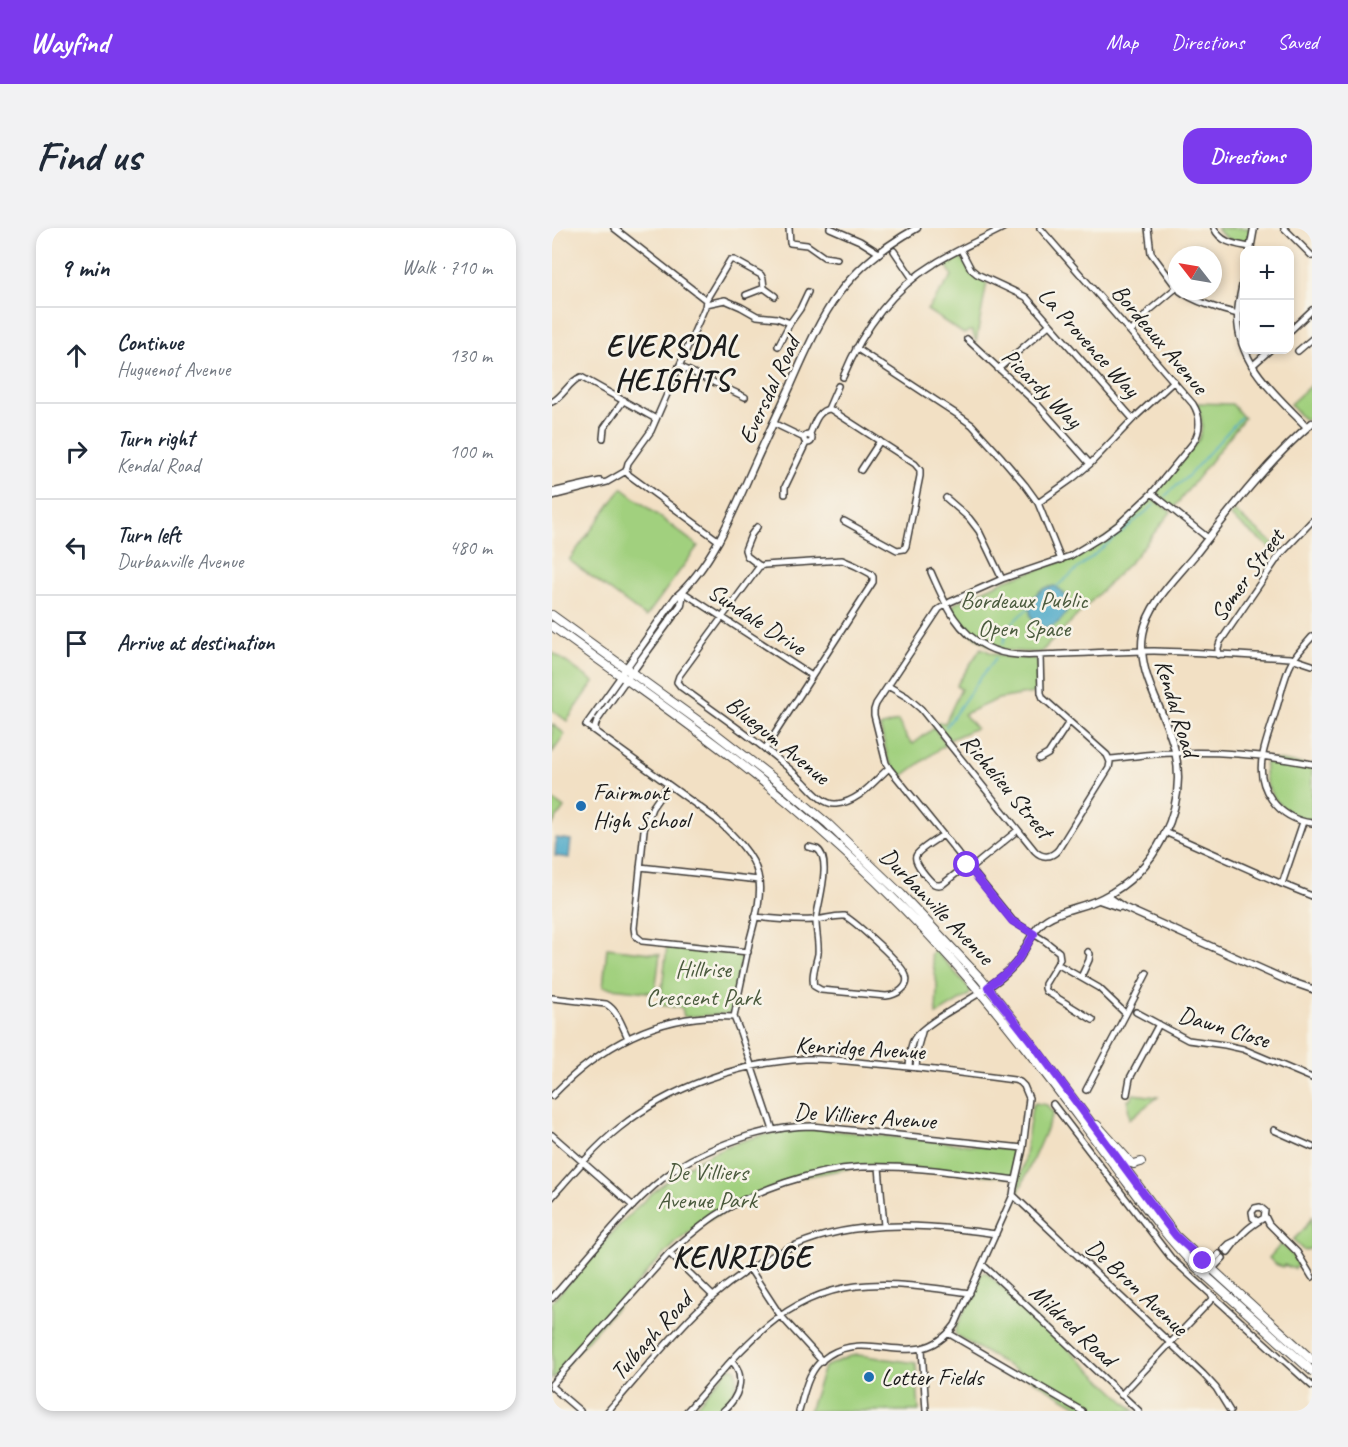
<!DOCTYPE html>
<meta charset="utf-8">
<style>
:root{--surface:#fff;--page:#f2f2f3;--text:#1f2937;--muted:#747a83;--line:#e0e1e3;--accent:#7c3aed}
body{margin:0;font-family:Caveat,sans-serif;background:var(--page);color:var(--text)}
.controls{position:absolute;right:18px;top:18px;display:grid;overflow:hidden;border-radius:12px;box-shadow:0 3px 9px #0003}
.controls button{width:54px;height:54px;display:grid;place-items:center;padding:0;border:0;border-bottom:2px solid var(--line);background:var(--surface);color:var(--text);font:30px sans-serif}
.compass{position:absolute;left:616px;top:18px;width:54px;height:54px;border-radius:50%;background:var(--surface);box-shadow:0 3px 9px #0003;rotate:301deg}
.stop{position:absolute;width:18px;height:18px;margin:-14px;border:4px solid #7c3aed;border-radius:50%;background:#fff}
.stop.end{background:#7c3aed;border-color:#fff;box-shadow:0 2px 6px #0008}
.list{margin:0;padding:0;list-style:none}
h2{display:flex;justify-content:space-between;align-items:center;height:78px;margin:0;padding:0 24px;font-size:26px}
h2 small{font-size:20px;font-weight:400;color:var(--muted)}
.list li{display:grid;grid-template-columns:39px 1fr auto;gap:18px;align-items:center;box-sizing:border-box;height:96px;padding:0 24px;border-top:2px solid var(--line)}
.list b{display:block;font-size:22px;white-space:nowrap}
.list p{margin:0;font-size:20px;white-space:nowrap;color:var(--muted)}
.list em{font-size:20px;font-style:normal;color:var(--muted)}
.icon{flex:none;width:33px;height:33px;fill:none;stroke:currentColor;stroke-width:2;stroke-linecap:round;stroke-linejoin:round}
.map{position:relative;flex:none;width:760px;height:1183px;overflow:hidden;border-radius:18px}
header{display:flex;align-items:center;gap:36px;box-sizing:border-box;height:84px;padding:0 30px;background:var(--accent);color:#fff}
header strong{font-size:28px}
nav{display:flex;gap:33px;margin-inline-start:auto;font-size:21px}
.intro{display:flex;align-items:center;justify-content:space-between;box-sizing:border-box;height:144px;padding:0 36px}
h1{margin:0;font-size:42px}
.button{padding:15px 27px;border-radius:18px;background:var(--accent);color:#fff;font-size:21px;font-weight:700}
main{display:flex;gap:36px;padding:0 36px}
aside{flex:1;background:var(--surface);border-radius:18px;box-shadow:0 3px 9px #0003}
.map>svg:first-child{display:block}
.green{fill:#a1d07e;stroke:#5e764d;stroke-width:1.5}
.water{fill:#48a7c7;stroke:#326272;stroke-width:1.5}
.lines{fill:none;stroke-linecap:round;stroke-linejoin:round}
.stream{stroke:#48a7c7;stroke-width:1.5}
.minor-casing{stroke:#3c3935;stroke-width:8}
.tertiary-casing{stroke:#3c3935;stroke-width:9}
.primary-casing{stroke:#3c3935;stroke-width:10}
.minor{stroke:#fff;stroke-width:5}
.tertiary{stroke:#fff;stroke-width:6}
.primary{stroke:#fff;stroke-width:8}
.route{stroke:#7c3aed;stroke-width:8}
.poi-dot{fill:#1f6fb2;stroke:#f7f3e8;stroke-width:2}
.labels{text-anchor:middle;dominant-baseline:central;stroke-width:5;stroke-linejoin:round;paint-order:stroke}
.street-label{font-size:24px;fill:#1c1c1c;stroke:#f7f3e8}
.park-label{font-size:24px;fill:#4b5b3e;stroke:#f7f3e8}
.poi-label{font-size:24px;fill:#1c1c1c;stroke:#f7f3e8;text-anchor:start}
.district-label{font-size:30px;font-weight:bold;letter-spacing:1.5px;fill:#1c1c1c;stroke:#f7f3e8}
</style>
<header>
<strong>Wayfind</strong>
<nav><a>Map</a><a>Directions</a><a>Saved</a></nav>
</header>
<div class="intro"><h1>Find us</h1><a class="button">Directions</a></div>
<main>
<aside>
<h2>9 min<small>Walk · 710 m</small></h2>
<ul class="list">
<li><svg class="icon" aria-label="ahead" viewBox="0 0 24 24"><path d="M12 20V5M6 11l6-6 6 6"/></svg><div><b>Continue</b><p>Huguenot Avenue</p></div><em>130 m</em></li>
<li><svg class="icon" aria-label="right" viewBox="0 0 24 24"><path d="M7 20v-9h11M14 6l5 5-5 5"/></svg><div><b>Turn right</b><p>Kendal Road</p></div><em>100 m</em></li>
<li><svg class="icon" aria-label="left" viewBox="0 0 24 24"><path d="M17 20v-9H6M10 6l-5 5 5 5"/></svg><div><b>Turn left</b><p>Durbanville Avenue</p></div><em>480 m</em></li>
<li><svg class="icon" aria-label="arrive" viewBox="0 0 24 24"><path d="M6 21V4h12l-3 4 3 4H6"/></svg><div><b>Arrive at destination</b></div></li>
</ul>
</aside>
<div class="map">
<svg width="760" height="1183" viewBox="0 0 760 1183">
<rect width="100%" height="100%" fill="#f7f3e8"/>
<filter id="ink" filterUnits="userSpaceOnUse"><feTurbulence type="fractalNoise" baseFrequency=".0167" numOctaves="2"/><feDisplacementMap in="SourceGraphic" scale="12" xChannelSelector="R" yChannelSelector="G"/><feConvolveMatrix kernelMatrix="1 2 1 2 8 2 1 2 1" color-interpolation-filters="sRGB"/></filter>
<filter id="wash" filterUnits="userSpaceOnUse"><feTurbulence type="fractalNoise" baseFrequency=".008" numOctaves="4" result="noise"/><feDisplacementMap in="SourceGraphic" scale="24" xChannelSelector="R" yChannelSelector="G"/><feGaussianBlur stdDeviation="1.35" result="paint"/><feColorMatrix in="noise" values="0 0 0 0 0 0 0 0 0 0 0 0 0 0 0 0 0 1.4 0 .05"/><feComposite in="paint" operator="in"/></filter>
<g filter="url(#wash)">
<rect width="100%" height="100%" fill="#f2e0c4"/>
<path class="green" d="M665,0h34l-3,12 -5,3c-12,-2 -20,-5 -26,-15z
M405,28l5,2 9,15 16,9 -11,60 -4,-11h-3l-5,3 -37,-24 25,-34 -7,-14z
M760,156v34l-5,2 -5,-2 -12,-14z
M644,175l36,1 12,14 -70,90c-6,-5 -18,-10 -15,-19l40,-50c5,-13 3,-23 -3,-36z
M70,260l76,58 -52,71 -77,-57z
M599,271l4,1 16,12 -37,46 -93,94c-33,1 -57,-1 -79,-29 -5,-5 -9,-9 -10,-16l4,-4 50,-23 64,-21 43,-26z
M682,283l47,39 -3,4 -48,-38z
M429,420l11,5 14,4 27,1 3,1 2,5 1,28 -41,7 -34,15 12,14 -27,12 -13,-16 2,-2 7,1 16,-34 -5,-3z
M0,424l42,30 -27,39 -15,-11z
M346,493l9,17 6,6 21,-16 12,16 -46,34 -12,-19 -8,-32z
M0,496l13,10 -13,19z
M718,531l42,7v54c-28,-4 -50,-27 -47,-56z
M0,571l12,9 -12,17z
M115,718l73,9 3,6 -11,51 -4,2 -44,3 -2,-9 -22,-3z
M55,720l53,6 -5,39 -52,-6z
M383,722l36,40 -2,5 -33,20 1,-31 -6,-30z
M581,866l25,3 -29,22 -1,-19 4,-3z
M483,875l12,2 4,6h3l-37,85 -1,-3 8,-32 8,-54z
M254,901h13l188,20 8,1 2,4 -3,20 -4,3 -143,-12 -79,15 -85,42 -25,19 -28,28 -95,108 -3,2v-77c77,-87 127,-164 254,-173z
M760,989v31l-8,3 -11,-11 11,-11z
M729,1016l11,10 6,11 -3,4 -11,-4 -1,2 -8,-3 -6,-6z
M432,1044l3,1 148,138h-49l-129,-75 -2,-3 1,-4 25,-55z
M306,1127l58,8 3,48h-110l15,-44 26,-11z
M177,1140h4l3,1c3,19 -2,31 -17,42h-25l1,-4z"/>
<path class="water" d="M502,358c35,17 -6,58 -21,34 -8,-12 0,-26 12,-32 2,-1 6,-1 9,-2z
M4,610l15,2 -2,18 -14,-2z"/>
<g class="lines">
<path class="stream" d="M613,268l24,-21 52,-58
M504,359l98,-82
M451,416c5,-19 12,-25 27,-37
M394,499l32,-46 18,-23"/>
</g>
</g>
<g filter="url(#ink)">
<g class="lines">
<defs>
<path id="minor" d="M62,0l92,72
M237,0l1,15 17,2 17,12 13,2
M278,0l30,13 19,12
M488,0l153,176c8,13 8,26 0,39l-41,50 -34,32 -15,11 -33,20 -68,23 -52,23 -11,7 -63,95 -2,6v5l12,48 3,5 124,153 32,20 14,11 1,7 -15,25v4l1,3 47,29
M596,0l3,25 26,35
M662,0c7,15 21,16 36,19
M732,0l28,28
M409,22l10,19 6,5 49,23 107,122
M342,23l19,28
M212,60l11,8
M628,63c13,10 41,19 58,23
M154,76l19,-4 16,7 16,9 20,2 13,5
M738,103l22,-21
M579,104l19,-22 26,-22
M415,111l70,65 53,60
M226,118l12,-23 10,-14 8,-17
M304,120l102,67 14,10 30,33 23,27 13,18 23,57
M746,123l14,-12
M127,138l66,31
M700,138l18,-16
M446,141l52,-45
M291,149c19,-46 48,-87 91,-113 22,-14 46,-24 69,-36
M0,174c12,-6 17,-21 29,-25l75,42
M276,181l10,-23
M221,195l31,15
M252 211a4 4 0 1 1 8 0a4 4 0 1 1-8 0Z
M257,208c5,-11 8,-26 21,-27l85,55 5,6v6l-14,70 -2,3 -7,1 -53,-29
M51,210l1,-10 20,-28
M309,242l19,-29
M74,243l2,-8 23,-32 54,-124 1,-7 24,-40h4l27,15 2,4 1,9 -18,7
M74,243l3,4 90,66
M0,264l48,-11
M600,265l56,45
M233,266v-7l21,-44
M0,268l55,-14 19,-11
M394,270l23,20 10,13 23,48
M486,275l34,-24 18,-15 43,-45 41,-38
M205,299l-6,8 -6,15 2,6 13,10
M379,344c13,29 25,60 56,75 23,12 51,8 76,7 31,-1 61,-3 91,-3 46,1 92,5 137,7l21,7
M131,364l129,84
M760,409c-7,8 -15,16 -20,25 -8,14 -11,33 -16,48 -4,15 -10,29 -13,44 -8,34 15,65 49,69
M666,427v-7l2,-6 59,-86 33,-35
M69,448l-35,49 130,94c15,14 38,35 42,56 5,19 -3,45 -8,64 -5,26 -11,52 -16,78
M336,458l19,11 14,12 114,142c7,7 16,7 23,-1l51,-82 1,-6 -3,-7 -64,-57 -2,-5 -1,-38
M44,503l-1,-4 2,-6 29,-41
M213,521l108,-167v-5l-2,-3 -15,-8 -14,-6 -78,5 -5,2 -80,109 -2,6 4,5c41,30 84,59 122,94 8,8 20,24 33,23 23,-2 37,-22 53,-36
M487,531l9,-5 21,-32
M558,531c21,-2 43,-6 64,-6 47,-2 92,2 138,11
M116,557l-16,23 -8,22 -10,98 1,7 7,6 106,11
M613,604l117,52 30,12
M391,607c-6,4 -25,15 -27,21 -3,6 13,24 18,28 4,2 5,1 9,0l24,-19
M88,639l119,13
M418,641l48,-39
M730,656l21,-62
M203,689c19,2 38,4 57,3 11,0 22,-5 33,-4 11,7 58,48 61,60 4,12 -10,19 -20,20l-65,-6 -7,-4c-3,-11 2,-22 4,-32 1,-11 -2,-22 -2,-33 1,-15 17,-62 1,-72 -1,0 -7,-2 -9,-2
M505,736l42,24 27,26 21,-41
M529,749l8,-17 1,-6 -2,-2
M0,770l54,6c12,7 16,22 22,34
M584,784l52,28 37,5 18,4 69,29
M182,789l6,15 33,98
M357,839c1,-9 0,-20 5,-28 9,-15 51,-36 67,-47
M364,840l2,-22 4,-14
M534,862l40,-76
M575,866l3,-16 29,-54
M0,868c49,-51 110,-84 182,-79
M501,876l119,155 140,127
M722,902l38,17
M0,907l81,71
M327,939l5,59
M461,967l190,179 13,14 14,23
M0,969c21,-24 42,-49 67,-69 53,-42 119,-65 186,-69 24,-1 49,3 73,5 46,4 91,10 136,16l6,2 4,4 5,12 -6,50 -9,40 -1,7 -58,130c-37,50 -83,3 -126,30 -6,4 -12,9 -16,16 -8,12 -10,27 -14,40
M713,988l4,8 28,28 15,25
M672,1021l5,-5 6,-3
M676,1024c12,-16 18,-24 36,-34l1,-7 -5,-4 -5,1 -3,4 1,6 4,3
M117,1025l44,43
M430,1036l157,147
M198,1041l30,46 42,46
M650,1045l17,-19
M654,1048l17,-18
M0,1070c38,-42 78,-98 125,-130 21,-14 46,-24 71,-32 21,-6 42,-10 64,-10l211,22
M396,1105l134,78
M370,1121l4,62
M0,1156l117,-131c15,-13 30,-26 46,-37 41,-27 98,-46 146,-49 52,-2 104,7 155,13
M0,1159l28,24
M569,1167l93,-98
M56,1183c29,-33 57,-68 88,-99 44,-44 105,-78 168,-84 44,-5 88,0 132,6
M135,1183c53,-59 96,-122 182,-126 34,-2 68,4 101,8
M171,1183c15,-12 24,-34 9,-50"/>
<path id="tertiary" d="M698,22l4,-22
M692,50c-2,12 -6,25 -6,37 -1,49 38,80 69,112
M72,443l52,-74c33,-29 54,-77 71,-116 14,-32 29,-64 44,-96 11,-25 22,-51 36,-74 21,-36 54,-63 90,-83
M77,448l52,-71 2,-13
M555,668l16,11 163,73 26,9
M547,672l20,7
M429,764c13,-9 28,-19 37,-32 9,-13 15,-32 29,-41 15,-10 38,-12 55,-21 53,-26 86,-88 73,-147 -9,-40 -39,-76 -32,-117 5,-30 33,-56 52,-79 36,-46 72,-93 117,-132"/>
<path id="primary" d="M0,387l159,115 67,52 50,42 73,70 80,85 32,40 163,217 136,124
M0,398c68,50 138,97 204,150 81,65 157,137 224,216 48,56 91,116 135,174 26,35 50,70 80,100l117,105
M545,897l34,38 3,1 7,-2"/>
</defs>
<use href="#minor" class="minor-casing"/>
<use href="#tertiary" class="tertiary-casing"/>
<use href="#primary" class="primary-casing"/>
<use href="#minor" class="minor"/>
<use href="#tertiary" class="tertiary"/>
<use href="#primary" class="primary"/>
</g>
</g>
<g class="lines" filter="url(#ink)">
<path class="route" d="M415,637l45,56 22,13 -18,29 -10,10 -18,14 48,61 126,170 14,18 27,25"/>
</g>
<g class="poi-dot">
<circle cx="29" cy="578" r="6"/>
<circle cx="317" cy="1149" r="6"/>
</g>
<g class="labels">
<g class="street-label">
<text transform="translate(608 111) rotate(50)">Bordeaux Avenue</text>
<text transform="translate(537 114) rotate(48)">La Provence Way</text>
<text transform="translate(490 160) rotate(45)">Picardy Way</text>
<text transform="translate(217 162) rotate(-65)">Eversdal Road</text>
<text transform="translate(695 347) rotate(-54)">Somer Street</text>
<text transform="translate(205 391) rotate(33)">Sundale Drive</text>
<text transform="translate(625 480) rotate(73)">Kendal Road</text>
<text transform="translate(226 512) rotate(39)">Bluegum Avenue</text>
<text transform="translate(455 558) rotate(50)">Richelieu Street</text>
<text transform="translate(385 678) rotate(46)">Durbanville Avenue</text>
<text transform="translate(672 799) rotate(17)">Dawn Close</text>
<text transform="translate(308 820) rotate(3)">Kenridge Avenue</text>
<text transform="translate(313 888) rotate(4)">De Villiers Avenue</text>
<text transform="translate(585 1059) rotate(43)">De Bron Avenue</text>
<text transform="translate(521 1097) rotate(43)">Mildred Road</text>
<text transform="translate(99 1108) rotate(-48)">Tulbagh Road</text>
</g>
<g class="park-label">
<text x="472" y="372">Bordeaux Public<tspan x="472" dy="28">Open Space</tspan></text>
<text x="151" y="741">Hillrise<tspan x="151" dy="28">Crescent Park</tspan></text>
<text x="155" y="944">De Villiers<tspan x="155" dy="28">Avenue Park</tspan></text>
</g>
<g class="poi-label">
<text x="41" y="564">Fairmont<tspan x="41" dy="28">High School</tspan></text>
<text x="329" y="1149">Lotter Fields</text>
</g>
<g class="district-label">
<text x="121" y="118">EVERSDAL<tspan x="121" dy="34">HEIGHTS</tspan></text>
<text x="190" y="1029">KENRIDGE</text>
</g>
</g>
</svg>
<div class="controls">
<button>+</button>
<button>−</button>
</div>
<svg class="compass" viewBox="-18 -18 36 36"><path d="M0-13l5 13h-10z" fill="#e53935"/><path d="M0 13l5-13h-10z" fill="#747a83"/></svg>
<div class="stop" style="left:415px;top:637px"></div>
<div class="stop end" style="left:651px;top:1033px"></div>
</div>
</main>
